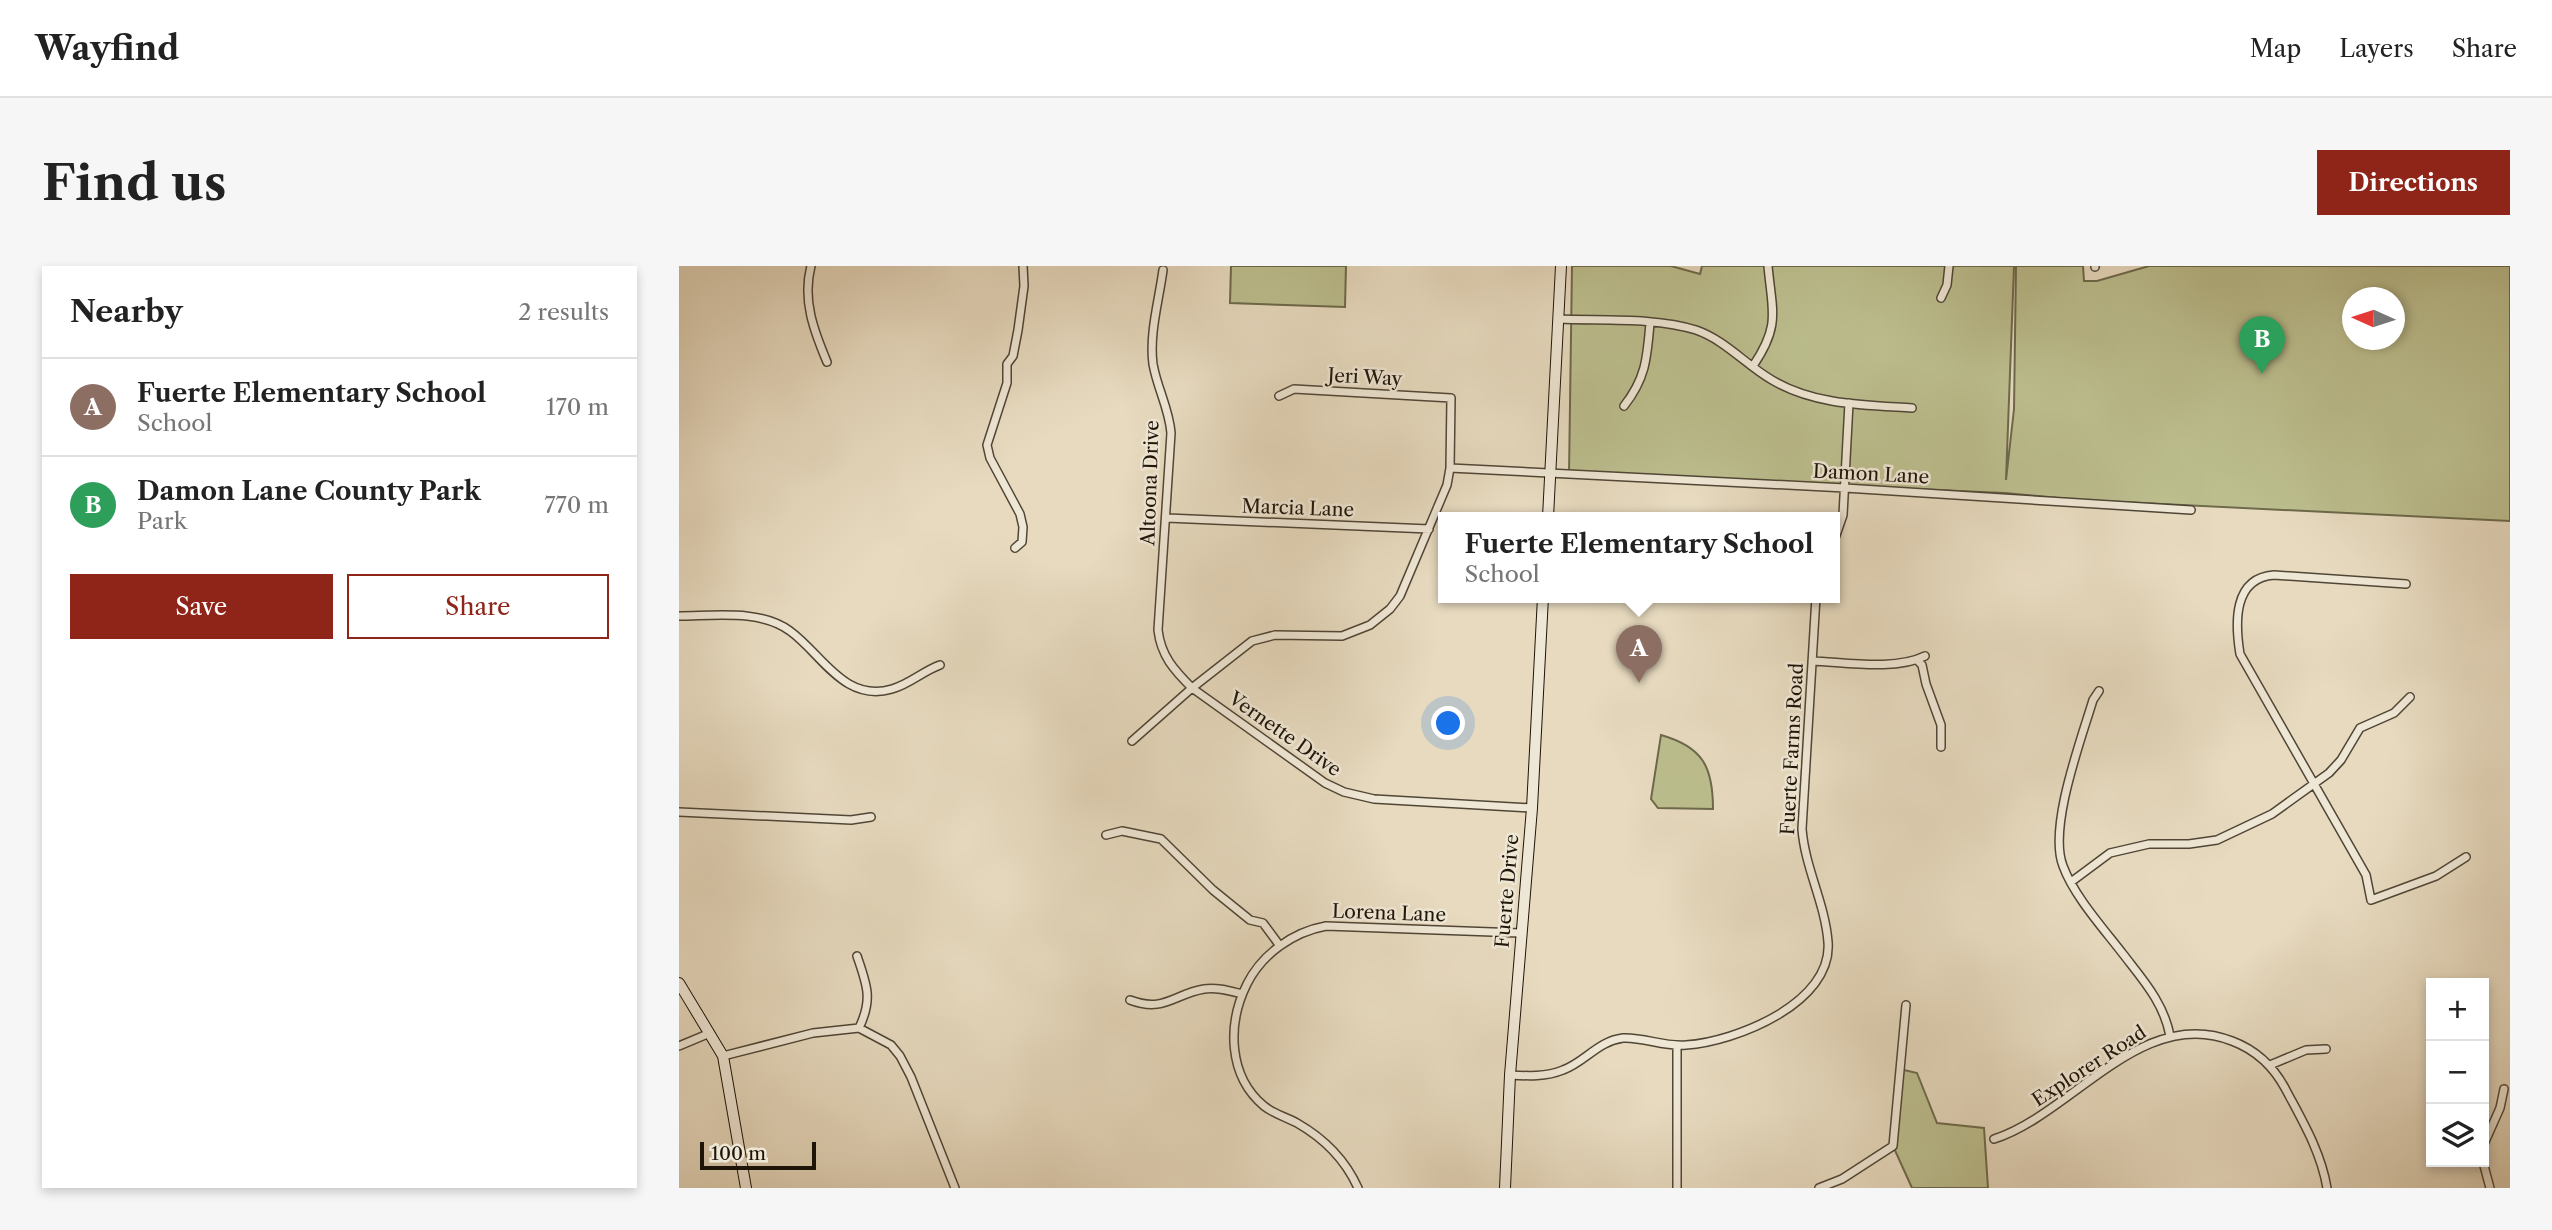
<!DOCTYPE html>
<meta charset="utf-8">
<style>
:root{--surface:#fff;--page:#f6f6f6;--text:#222;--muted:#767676;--line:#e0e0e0;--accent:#8f2418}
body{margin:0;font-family:"Libre Caslon Text",serif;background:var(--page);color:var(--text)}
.controls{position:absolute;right:21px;bottom:21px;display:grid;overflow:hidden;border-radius:0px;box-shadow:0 4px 10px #0003}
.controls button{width:63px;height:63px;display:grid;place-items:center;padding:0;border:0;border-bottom:2px solid var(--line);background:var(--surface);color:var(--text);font:35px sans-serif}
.compass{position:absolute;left:1663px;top:21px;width:63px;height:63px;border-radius:50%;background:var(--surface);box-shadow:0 4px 10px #0003;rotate:273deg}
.scale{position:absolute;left:21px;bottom:18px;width:116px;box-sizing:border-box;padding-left:7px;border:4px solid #1e1408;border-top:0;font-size:19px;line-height:24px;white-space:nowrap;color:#1e1408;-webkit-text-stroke:5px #efe7d5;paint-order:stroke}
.you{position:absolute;left:770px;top:458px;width:24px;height:24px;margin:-18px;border:5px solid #fff;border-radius:50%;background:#1a73e8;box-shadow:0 0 0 10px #1a73e833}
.badge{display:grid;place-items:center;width:46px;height:46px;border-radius:50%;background:var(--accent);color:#fff;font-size:23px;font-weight:700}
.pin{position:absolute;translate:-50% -58px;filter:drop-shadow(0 2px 4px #0008)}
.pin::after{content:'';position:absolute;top:37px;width:24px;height:21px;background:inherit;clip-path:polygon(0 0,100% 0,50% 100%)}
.popup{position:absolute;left:759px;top:246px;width:402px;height:91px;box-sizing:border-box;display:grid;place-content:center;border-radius:0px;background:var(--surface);filter:drop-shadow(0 2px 5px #0005);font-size:23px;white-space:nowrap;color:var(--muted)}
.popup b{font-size:26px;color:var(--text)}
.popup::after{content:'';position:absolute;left:50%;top:100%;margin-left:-14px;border:14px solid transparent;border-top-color:var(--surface)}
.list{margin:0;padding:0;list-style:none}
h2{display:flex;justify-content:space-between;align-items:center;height:91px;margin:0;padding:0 28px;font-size:30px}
h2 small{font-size:23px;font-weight:400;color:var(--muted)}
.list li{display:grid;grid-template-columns:46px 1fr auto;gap:21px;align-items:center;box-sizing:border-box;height:98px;padding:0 28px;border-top:2px solid var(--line)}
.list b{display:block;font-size:26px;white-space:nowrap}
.list p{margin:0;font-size:23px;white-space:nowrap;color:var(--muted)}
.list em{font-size:23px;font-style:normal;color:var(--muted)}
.actions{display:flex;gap:14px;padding:21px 28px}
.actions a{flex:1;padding:16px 0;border:2px solid var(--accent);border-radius:0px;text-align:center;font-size:24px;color:var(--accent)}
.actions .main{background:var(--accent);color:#fff}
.icon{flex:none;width:38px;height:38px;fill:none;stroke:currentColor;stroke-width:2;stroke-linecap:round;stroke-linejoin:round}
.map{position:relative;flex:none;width:1831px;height:922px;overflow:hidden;border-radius:0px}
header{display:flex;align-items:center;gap:42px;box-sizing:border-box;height:98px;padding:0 35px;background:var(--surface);border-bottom:2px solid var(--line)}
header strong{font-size:33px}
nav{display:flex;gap:38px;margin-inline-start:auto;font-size:24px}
.intro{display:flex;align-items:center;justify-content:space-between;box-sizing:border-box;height:168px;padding:0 42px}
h1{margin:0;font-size:49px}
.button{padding:18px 32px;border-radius:0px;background:var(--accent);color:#fff;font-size:24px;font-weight:700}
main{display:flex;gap:42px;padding:0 42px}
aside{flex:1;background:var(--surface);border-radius:0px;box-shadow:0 4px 10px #0003}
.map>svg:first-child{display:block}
.green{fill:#bcbe8e;stroke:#6d694b;stroke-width:2;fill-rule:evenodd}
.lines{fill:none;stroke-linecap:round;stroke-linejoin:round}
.street-casing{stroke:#504636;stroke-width:10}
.secondary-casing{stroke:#1e1408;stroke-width:12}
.street{stroke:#efe7d5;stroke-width:7}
.secondary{stroke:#efe7d5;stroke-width:10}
.labels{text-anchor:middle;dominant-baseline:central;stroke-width:5;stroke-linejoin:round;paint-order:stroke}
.street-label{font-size:19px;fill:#1e1408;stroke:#efe7d5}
</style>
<header>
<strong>Wayfind</strong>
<nav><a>Map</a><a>Layers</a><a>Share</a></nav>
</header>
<div class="intro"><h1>Find us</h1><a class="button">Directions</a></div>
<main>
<aside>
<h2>Nearby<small>2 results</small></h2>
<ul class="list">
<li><span class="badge" style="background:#8d6e63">A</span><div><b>Fuerte Elementary School</b><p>School</p></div><em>170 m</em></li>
<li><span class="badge" style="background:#2e9e5b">B</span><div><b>Damon Lane County Park</b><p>Park</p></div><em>770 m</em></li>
</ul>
<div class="actions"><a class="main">Save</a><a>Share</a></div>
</aside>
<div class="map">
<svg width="1831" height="922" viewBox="0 0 1831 922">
<rect width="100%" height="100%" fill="#e7dabf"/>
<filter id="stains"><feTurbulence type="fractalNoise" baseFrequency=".00286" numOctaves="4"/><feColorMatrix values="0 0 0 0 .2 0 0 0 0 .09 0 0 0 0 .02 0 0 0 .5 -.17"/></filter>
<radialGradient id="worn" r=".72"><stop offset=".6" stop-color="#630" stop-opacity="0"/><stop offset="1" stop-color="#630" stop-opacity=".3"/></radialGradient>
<path class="green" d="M552,0h115l-1,41 -115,-4z
M893,0h99l29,8 2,-8h312l-8,214 8,-71 2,-143h67l1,15h13l52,-15h361v255l-430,-21 -75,-7 -436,-19zM1674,32h42v42h-42z
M982,469c42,12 52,32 52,74l-55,-1 -7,-9z
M1221,803l17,4 20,50 47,5 4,60h-76l-19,-42z"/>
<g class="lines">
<defs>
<path id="street" d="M132,0c-9,34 3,65 16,96
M1416,0v1
M484,4c-4,30 -14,64 -10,94 4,24 16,44 18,69l-13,197c3,26 16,40 34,58l133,95 19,9 30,7 158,9
M1262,32l6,-13 2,-19
M879,53c43,2 97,-2 138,11 29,10 50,35 76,50 42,25 92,25 140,28
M1074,100c28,-41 19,-55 15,-100
M945,140c22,-28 23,-48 26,-83
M771,202l395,20 346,22
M488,252l262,11
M1156,272l8,-23 6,-112
M336,282l7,-6 1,-15 -3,-13 -30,-56 -3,-13 20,-62v-19l6,-8 5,-26 6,-44 -1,-20
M1727,318l-132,-9c-41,3 -39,48 -34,79l126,221 5,25 65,-24 30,-19
M0,350c34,0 82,-7 111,15 32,23 54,72 102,58 18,-5 31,-18 48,-24
M1238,394l5,5 4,19 15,41v22
M1133,395c32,1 83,10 113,-5
M1420,425l-6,9c-12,40 -45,128 -30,166 11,30 40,62 60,88 20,26 41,49 47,82
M453,475l60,-53 60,-47 23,-6 67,1 28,-11 20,-16 10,-13 47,-111 3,-17 1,-70 -157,-9 -15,7
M0,546l172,8 20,-3
M427,569l16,-4 39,8 52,51 37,30 13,3 17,23
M1392,616l39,-29 39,-9h40l28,-4 55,-26 57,-41 12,-13 19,-32 34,-15 16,-16
M178,690c10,29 16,43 2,72
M451,734c34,13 44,-6 74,-11 13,-2 26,2 38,5
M0,780l31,-13
M44,790l90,-23 46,-5 32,17 9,11 11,21 44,111
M1591,799l36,-15 20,-1
M831,809c18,1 36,2 53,-5 22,-8 35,-29 60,-32 21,-1 41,9 63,7 49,-3 147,-42 142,-103 -3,-39 -23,-74 -26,-113l14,-232
M1315,873c78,-25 148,-134 238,-98 24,9 42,26 54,49 17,32 35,62 41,98
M1805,878l16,-36 4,-19
M1804,896l7,26
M679,922c-13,-29 -33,-49 -61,-65 -11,-6 -23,-9 -33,-17 -36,-30 -37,-82 -17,-122 15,-30 46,-52 79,-58l194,7
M998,922v-143
M1140,922l23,-9 51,-33 13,-141"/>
<path id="secondary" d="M869,251l13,-251
M0,717l44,73 23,132
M826,922l5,-113 22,-267 11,-211"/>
</defs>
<use href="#street" class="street-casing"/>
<use href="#secondary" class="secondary-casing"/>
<use href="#street" class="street"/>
<use href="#secondary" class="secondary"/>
</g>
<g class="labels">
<g class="street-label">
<text transform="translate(686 111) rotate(3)">Jeri Way</text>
<text transform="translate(1192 208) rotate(3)">Damon Lane</text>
<text transform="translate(471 217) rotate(-88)">Altoona Drive</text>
<text transform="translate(619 242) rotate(2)">Marcia Lane</text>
<text transform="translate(606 468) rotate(35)">Vernette Drive</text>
<text transform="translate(1113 483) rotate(-87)">Fuerte Farms Road</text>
<text transform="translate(828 625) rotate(-85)">Fuerte Drive</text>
<text transform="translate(710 647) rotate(2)">Lorena Lane</text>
<text transform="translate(1410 800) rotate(-33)">Explorer Road</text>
</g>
</g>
<rect width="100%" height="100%" filter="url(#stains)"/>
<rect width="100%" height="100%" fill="url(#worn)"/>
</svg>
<div class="controls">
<button>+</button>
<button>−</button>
<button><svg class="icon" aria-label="layers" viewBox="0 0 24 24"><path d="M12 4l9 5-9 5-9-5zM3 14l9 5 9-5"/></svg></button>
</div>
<svg class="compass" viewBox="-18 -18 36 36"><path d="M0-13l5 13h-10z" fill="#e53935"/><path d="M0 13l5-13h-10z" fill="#767676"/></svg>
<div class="scale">100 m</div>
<div class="you"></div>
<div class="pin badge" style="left:960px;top:417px;background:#8d6e63">A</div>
<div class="popup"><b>Fuerte Elementary School</b>School</div>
<div class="pin badge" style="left:1583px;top:108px;background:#2e9e5b">B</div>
</div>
</main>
